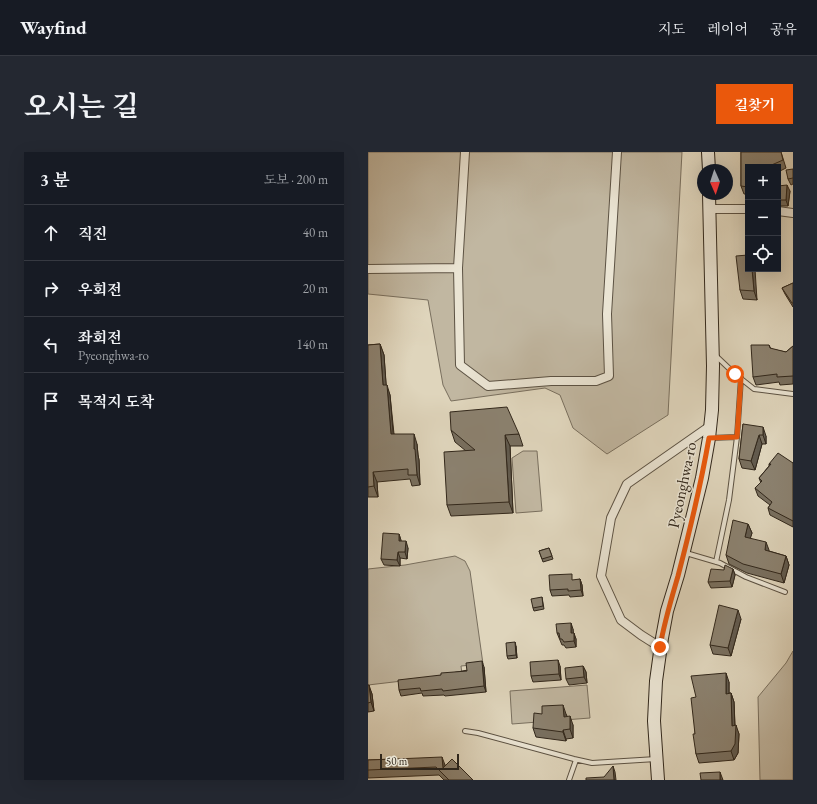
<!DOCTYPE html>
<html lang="ko">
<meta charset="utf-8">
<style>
:root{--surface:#171b24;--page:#242831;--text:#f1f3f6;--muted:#9ea1a6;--line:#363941;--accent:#ea580c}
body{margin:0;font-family:"EB Garamond","Noto Serif KR",serif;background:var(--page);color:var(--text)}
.controls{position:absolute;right:12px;top:12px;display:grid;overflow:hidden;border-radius:0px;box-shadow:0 4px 16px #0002}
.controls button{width:36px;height:36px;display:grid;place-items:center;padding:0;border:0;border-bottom:1px solid var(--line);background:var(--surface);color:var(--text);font:20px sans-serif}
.compass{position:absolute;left:329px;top:12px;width:36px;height:36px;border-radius:50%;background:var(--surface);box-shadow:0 4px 16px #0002;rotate:177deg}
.scale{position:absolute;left:12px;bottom:10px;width:79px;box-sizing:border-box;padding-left:4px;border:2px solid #31271b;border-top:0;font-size:11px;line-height:14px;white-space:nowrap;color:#31271b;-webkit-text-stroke:3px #eae4d3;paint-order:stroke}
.stop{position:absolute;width:12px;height:12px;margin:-9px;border:3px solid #ea580c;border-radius:50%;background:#fff}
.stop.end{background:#ea580c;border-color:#fff;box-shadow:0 1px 4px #0008}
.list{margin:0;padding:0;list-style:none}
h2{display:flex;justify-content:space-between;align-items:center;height:52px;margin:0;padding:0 16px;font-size:17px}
h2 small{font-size:13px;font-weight:400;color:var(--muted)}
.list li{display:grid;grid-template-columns:26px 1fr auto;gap:12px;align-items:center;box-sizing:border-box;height:56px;padding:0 16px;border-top:1px solid var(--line)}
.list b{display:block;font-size:15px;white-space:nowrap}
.list p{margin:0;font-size:13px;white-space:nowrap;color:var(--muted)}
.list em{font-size:13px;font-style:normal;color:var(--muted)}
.icon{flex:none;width:22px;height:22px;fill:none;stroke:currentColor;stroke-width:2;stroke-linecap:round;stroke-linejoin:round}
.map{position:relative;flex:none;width:425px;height:628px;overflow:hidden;border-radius:0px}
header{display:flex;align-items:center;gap:24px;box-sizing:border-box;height:56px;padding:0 20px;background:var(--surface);border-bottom:1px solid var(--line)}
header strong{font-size:19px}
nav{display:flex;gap:22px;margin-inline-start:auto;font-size:14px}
.intro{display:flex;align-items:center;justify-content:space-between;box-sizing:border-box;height:96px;padding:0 24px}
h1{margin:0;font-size:28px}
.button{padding:10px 18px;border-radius:0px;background:var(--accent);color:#fff;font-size:14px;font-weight:700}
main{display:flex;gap:24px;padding:0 24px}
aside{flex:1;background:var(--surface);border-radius:0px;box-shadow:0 4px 16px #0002}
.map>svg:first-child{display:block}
.green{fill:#c1b7a1;stroke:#796f5e}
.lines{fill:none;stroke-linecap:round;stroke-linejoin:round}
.service-casing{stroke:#5c5243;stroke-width:6}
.minor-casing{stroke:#5c5243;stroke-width:10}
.secondary-casing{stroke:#31271b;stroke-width:14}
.service{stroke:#eae4d3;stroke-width:4}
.minor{stroke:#eae4d3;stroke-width:8}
.secondary{stroke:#eae4d3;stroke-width:12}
.wall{fill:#786f5f;stroke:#31271b}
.shaded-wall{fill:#615a4e;stroke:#31271b}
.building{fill:#8b816f;stroke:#31271b}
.route{stroke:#ea580c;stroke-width:5}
.labels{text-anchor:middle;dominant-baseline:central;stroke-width:3;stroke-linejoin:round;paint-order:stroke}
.street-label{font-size:16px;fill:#31271b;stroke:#eae4d3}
</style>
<header>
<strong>Wayfind</strong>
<nav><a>지도</a><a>레이어</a><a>공유</a></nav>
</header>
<div class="intro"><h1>오시는 길</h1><a class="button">길찾기</a></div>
<main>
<aside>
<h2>3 분<small>도보 · 200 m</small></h2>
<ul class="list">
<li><svg class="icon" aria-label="ahead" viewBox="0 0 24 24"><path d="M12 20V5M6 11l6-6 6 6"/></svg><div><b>직진</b></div><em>40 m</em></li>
<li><svg class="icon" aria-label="right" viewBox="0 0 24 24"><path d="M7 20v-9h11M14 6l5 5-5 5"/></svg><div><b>우회전</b></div><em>20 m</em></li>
<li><svg class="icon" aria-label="left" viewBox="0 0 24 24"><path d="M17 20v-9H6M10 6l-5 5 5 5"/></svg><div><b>좌회전</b><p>Pyeonghwa-ro</p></div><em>140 m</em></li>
<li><svg class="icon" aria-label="arrive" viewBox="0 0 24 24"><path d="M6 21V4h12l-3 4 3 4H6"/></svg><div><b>목적지 도착</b></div></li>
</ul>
</aside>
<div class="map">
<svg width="425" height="628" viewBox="0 0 425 628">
<rect width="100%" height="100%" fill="#dfd5bc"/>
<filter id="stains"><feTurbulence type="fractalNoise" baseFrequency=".005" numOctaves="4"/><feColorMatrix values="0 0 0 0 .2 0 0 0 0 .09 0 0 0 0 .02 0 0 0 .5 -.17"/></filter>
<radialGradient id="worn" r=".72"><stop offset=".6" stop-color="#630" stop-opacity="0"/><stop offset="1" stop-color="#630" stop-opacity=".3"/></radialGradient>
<path class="green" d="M0,0h314l-14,263 -61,39 -34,-26 -13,-33 -15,-7 -94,13 -8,-16 -15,-85 -60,-6z
M155,299h14l5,60 -26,2 -4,-55z
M87,404l10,5 5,10 13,93 -22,2 1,8 -94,11v-116l37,-4z
M425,499v129h-33l-2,-83 28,-34z
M219,533l3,33 -78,6 -2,-33z"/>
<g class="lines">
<defs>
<path id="service" d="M348,204l19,18 19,15 39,5
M369,285l4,-59
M342,286l27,-1 -8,63 -13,62
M318,401l34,10 26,14 39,15
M97,579l13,2 96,26 18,4 64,-4
M201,628l7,-20"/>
<path id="minor" d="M97,0l-7,116 2,97 28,21 63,-5h45l13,-5 -2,-62 10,-162
M341,57h39
M410,59l15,2
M0,117l90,-1
M292,495l-19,-12 -20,-15 -20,-44 10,-58 16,-34 83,-58"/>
<path id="secondary" d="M340,0l1,18
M290,628l-4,-59 2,-40 6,-43 5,-27 11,-36 24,-97 7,-40 3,-28 1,-44 -4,-172"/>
</defs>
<use href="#service" class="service-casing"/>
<use href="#minor" class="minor-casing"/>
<use href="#secondary" class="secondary-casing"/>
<use href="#service" class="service"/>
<use href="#minor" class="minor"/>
<use href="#secondary" class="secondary"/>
</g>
<path class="wall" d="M373,0h40l5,16 -8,4v-5h-30v27h-4l-3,-8z
M425,17v15l-2,1 -3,-6z
M410,34l12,5 -2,15h-10z
M380,103l9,45 -14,-1 -3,-9z
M425,131v24l-8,-13 -3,-6z
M12,192l4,11 2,30 4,10 4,39 23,10 1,11 1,5 1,25 -8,1 -2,-7 -33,3 1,15h-10v-152z
M401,193l2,4 15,3 7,-6v38l-13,1 -1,-3 -23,3 -3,-8z
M375,272l23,12v8h-4l-7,26 -13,-2 -3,-9z
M83,278l68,4 4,12h-13l3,67 -62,3 -4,-11 19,-54 -11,-9z
M425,311v64l-23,-12 -2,-7 2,-3 -12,-9 -3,-8 6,-5 -2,-5 10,-12v-2z
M380,372l4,9 -2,5 19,13 17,5 3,9 -5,18 -37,-10 -18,-9 -3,-9z
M31,382l2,7 7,7 -1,11 -7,-1v8l-16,-1 -3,-6z
M181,396l4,11 -10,3 -4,-11z
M365,417l2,6 -3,12 -21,1 -3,-6 16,-12z
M212,427l2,6 1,11 -13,1 -1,-2 -17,1 -2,-6z
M174,445l2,12 -10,2 -1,-3z
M373,467l-10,37 -18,-2 -3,-9z
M205,477v4l3,6v8l-10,1 -2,-3h-2l-5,-12z
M148,494l1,12 -9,1 -1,-3z
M192,514l1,14 -28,2 -2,-6z
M215,514l3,6 1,11 -18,2 -3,-6z
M116,515l2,25 -41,4 -1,-1 -21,1 -1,-3 -21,3 -2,-6 42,-15z
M361,530v11h2l3,9 1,23 4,9 -1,19 -4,7 -35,3 -3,-9 -1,-20 1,-37z
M0,533l4,9 2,17 -6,1z
M174,562h24l1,2 6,9v13l-7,1v2l-30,-4 -3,-9z
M27,607l50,6 28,15h-29l-5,-5 -71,3v-18z"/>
<path class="shaded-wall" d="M419,33l3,6 -2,15 -2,-6z
M384,117h3l2,31 -3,-9z
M12,192l4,11 3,41 -4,-11z
M19,233l3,10 4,49 -3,-10z
M395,275l3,9v8l-3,-9z
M46,282l3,10 1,11 1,5 1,25 -3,-10 -3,-26z
M137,283l5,11 3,67 -4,-11z
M391,283l3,9 -7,26 -4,-9z
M5,320l4,10 1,15 -4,-11z
M380,372l4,9 -4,13 -3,-9z
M31,382l2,6v7l-2,-6z
M38,389l2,7 -1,11 -2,-7z
M398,390l3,8 -1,9 -3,-9z
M30,400l2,6v8l-3,-6z
M418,404l3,9 -5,18 -3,-9z
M365,417l2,6 -3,12 -2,-6z
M212,427l2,6 1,11 -2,-6z
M370,458l3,9 -10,37 -3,-8z
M203,471l2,6 1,10 -3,-6z
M206,481l2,6v8l-2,-6z
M147,490l1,4 1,12 -1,-3z
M190,508l2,6 1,14 -2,-6z
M114,509l2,6 2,25 -2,-6z
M215,514l3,6 1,11 -3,-6z
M358,521l3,9v21l-3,-9z
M1,533l3,9 2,17 -3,-9z
M363,541l3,9 1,28 1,-5 3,9 -1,19 -4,7 -3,-9 1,-25z
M195,553l3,9 2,12 -4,-9z
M202,564l3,9v13l-3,-9z
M195,578l3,9v2l-3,-9z
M74,605l3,8 1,11 -3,-8z
M245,614l2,6 1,8h-2z
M352,620l3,8h-3z"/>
<path class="building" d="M373,0h40l2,8 -16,7h-19v20l-7,-1z
M425,17v9l-5,1 -2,-9z
M419,33l-1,15h-8v-14z
M379,62h1v16z
M380,103v14h4l2,22 -14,-1 -4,-34z
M425,131v20h-1l-10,-15z
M12,192l3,41h4l4,49h23v15h1l2,26h-9v-6l-35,3 1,14 -6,1v-142z
M383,193h18l1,3 16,4 7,-6v30l-16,1v-3l-24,3z
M139,255l12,27 -14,1 4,67 -62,3 -3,-53 31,-2 -24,-20 -1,-18z
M375,272l20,3v8h-4l-8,26 -12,-2z
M410,301l15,10v58l-25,-13 4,-6 -17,-14 7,-7 -3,-3 12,-14h-2z
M365,368l15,4 -3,13 21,5 -1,8 21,6 -5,18 -38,-10 -17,-9z
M15,381l16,1v7h7l-1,11h-7l-1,8 -16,-1z
M181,396l3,8 -10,3 -3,-8z
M357,413l8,4 -3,12 -22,1 3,-13 13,1z
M204,422v6l8,-1 1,11 -13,1v-2l-18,1 -1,-15z
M174,445l1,9 -10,2 -2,-9z
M351,453l19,5 -10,38 -18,-3z
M203,471v10h3v8l-10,1 -2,-3h-2l-1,-6h-2l-1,-9z
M147,490l1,13 -9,1 -1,-13z
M190,508l1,14 -28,2 -1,-14z
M114,509l2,25 -41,5 -1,-2 -21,2 -1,-3 -21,2 -1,-10 43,-5v-2l26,-2 -1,-8z
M215,514l1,11 -18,2 -1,-11z
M358,521v21l5,-1 1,33 4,-1 -1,19 -4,7 -35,3 -3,-20h2l-4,-36 5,-1 -5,-21z
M0,533h1l2,17 -3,1z
M195,553l1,12 6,-1v13l-7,1v2l-30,-4 1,-15 8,1v-8z
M74,605l1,11 9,-9 21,21h-24l-13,-13 -68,3v-10l27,-1z
M245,614l1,14h-28v-2l18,-1z
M352,620v8h-19l-1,-7z"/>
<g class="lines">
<path class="route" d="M292,495c4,-24 11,-47 18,-71 12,-46 23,-92 31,-138l28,-1 4,-59 -6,-4"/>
</g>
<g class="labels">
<g class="street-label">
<text transform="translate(314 333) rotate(-78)">Pyeonghwa-ro</text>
</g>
</g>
<rect width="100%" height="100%" filter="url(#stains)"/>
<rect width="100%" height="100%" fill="url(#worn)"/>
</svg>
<div class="controls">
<button>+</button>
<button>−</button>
<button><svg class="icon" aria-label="locate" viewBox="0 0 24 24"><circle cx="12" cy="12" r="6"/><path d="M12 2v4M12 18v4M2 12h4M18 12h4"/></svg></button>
</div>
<svg class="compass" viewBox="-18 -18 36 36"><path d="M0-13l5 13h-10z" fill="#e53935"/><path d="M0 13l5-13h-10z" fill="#9ea1a6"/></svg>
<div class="scale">50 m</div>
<div class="stop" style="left:367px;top:222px"></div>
<div class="stop end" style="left:292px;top:495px"></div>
</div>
</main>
